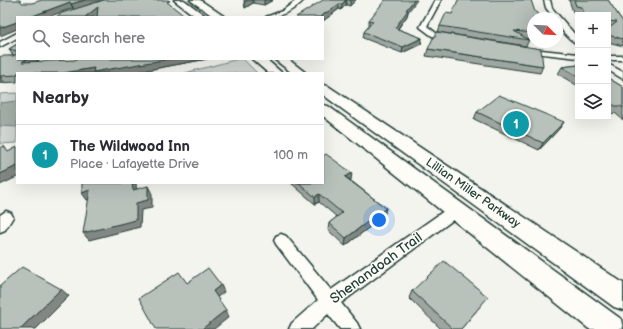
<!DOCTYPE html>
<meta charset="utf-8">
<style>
:root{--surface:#fff;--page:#f2f2f3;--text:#2b2b33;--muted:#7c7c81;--line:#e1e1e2;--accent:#c8321e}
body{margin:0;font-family:"Balsamiq Sans",sans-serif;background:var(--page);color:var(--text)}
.controls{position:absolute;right:12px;top:12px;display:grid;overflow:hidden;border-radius:0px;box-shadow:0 4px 16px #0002}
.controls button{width:36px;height:36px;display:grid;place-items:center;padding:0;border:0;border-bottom:1px solid var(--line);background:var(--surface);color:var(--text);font:20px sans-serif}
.compass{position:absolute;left:527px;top:12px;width:36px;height:36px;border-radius:50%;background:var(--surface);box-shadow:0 4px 16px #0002;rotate:114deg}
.you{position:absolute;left:379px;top:220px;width:14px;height:14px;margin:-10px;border:3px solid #fff;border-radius:50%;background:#1a73e8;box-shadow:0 0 0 6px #1a73e833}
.badge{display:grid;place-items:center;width:26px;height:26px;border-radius:50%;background:var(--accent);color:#fff;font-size:13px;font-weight:700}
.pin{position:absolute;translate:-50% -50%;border:2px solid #fff;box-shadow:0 1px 4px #0006}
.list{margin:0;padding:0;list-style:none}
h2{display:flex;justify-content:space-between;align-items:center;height:52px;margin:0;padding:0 16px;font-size:17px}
h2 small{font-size:13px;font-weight:400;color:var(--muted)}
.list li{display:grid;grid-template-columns:26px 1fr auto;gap:12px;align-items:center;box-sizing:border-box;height:60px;padding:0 16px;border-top:1px solid var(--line)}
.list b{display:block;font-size:15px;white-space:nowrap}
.list p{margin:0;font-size:13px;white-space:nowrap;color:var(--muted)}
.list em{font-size:13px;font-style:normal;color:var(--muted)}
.icon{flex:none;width:22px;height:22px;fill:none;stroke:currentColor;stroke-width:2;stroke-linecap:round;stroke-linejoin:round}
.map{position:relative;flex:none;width:623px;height:329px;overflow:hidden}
.search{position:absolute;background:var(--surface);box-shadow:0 4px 16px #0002;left:16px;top:16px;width:308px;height:44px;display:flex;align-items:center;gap:10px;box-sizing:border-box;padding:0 14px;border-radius:0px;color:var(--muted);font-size:15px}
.panel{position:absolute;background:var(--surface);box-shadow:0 4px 16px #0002;left:16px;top:72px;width:308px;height:112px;border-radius:0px}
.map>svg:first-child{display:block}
.green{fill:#d1d6d1;stroke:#788a82}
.water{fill:#a3aea7;stroke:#6e8179}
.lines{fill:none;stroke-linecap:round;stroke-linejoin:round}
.minor-casing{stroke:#1f3d34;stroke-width:3}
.secondary-casing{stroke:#1f3d34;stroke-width:3}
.minor{fill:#fdfcf7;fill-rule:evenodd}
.secondary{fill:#fdfcf7;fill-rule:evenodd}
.wall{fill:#9fa6a1;stroke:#1f3d34}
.shaded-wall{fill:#828783;stroke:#1f3d34}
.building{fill:#b9c1bb;stroke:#1f3d34}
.labels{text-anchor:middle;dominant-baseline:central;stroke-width:3;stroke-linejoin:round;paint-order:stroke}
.street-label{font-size:12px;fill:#1f3d34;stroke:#fdfcf7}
.near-street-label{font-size:14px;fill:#1f3d34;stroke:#fdfcf7}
</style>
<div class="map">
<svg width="623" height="329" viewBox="0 0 623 329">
<rect width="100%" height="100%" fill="#f4f4ef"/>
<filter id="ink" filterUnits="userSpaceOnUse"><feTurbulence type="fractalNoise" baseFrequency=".025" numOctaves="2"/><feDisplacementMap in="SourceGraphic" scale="8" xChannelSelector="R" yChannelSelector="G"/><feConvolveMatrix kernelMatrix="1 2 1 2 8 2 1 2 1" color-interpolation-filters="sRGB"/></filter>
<g filter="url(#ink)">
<path class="green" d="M238,59h5l14,14h-72z
M17,93v50l-17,1v-50z"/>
<path class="water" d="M17,101v26l-17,-1v-23z"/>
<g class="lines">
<defs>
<path id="minor" d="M297,0h7c-11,11 -23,17 -38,17l16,-6z
M435,0h6l-14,26 9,7 19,3v4l-23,-4 -12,-9z
M544,0h6l2,8 26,30v6c-8,-3 -21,-17 -21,-26h-3l-8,-10z
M17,33v5l-17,9v-5z
M523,48l55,6v4l-52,-6 -4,-2z
M608,56h15v4h-15z
M608,64l15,8v7l-15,-9z
M456,205l5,1 2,4 -2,4 -120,89 16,20 3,6h-20l-12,-15 -16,15h-23l3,-6 26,-23 -42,-56 -2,-4 2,-4 5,-2 5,2 45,54 120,-84z
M6,211l5,2 2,4 -8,13 -5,2v-17z"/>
<path id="secondary" d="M174,0h10l23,17h-11z
M190,0h10l25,17h-11z
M252,59h14l16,14h-14z
M274,59h14l18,14h-14z
M323,85l5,1 295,197v27l-9,-3 -291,-212z
M323,105l5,1 293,213 2,10h-34l-266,-213z"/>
</defs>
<use href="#minor" class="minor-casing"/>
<use href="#secondary" class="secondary-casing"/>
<use href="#minor" class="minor"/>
<use href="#secondary" class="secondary"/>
</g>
<path class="wall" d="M244,0h29l-9,5 -11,-2 -8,5z
M323,0h33l-6,6 -4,-1 -5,5 -2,-1 -16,12z
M569,0h39l15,22v24l-15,-4v-13l2,-2h-2v-12h-29l-1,-3h-5z
M408,12l-1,4 -9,13 24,9 -1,6 -19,9 -39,-15 1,-6 5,-6v-6z
M452,14l81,4v22l-6,-1 2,1 -3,6 -88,-14 2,-6z
M17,44v15h23l-4,3 171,-3 -76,14h-114v9l-17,1v-26l13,-1 -4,-7z
M428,49l115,17 -3,7 -114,-17z
M578,65v21l-20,-12 4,-7z
M608,78l15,9v33l-8,-7 -5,1 -2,-1z
M477,112l87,10 -5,7 -20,21 -65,-31z
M350,180l36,28 -2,8 -39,30 -17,-16 1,-7 8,-6 -18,-15 -4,2 -24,-21h32z
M412,291l70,13 -21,25h-20l-32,-31z"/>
<path class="shaded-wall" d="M85,0h19l-30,10 -3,-6z
M248,0h5v3l-8,5 -1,-6z
M264,0h9l-9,5z
M347,0l-1,5 -5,5 1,-6z
M350,0h6l-6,6z
M414,0h3l-9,12 -1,4 -13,18 1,-6 11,-18z
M70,2l3,6 -25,9h-18z
M339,4v5l-16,12v-4h-3z
M98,7l3,6 -6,4h-10z
M17,22v7l-17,7v-8z
M422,38l-1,6 -19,9 1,-6z
M27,59h13l-13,10 -5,-7z
M169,59h38l-76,14h-68l31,-5z
M0,76l5,7h-5z
M564,122l-5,7 -20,21 4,-7z
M17,166v11l-17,8v-11z
M352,173l-1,7 -6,-3z
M132,183h4l1,14 -4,-7z
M148,186l4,8v14l-11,2 -1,17 -51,13 -6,-7z
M90,190l5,8 -8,2 -5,-7z
M319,194v8l-4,2v-7z
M386,208l-2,8 -39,30 1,-8z
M221,285l3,7 -8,6 -3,-7z
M61,289l8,7 -33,33h-16z
M226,310l3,7 -15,12h-12z"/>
<path class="building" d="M0,0h20l2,3h10l10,-3h43l-14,4 -1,-2 -40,15h-13v5l-17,6z
M104,0h64l2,1 -3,1 19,15h-89l1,-10 -13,10h-29l6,-4z
M323,0h23l-4,4h-3l-19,13h-24z
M385,0h29l-8,10h2l-13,18 27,10 -19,9 -39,-15 9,-11 -4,-1z
M458,0h73l4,12h2l1,6h-5v15l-19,-2 15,9 -89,-14 6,-13 6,1z
M574,0h34l15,22v17l-15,-4v-6l9,-7 -9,-1v-6h-23l-4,-8 -5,-1z
M437,32l104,17 2,17 -115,-17 5,-11h1z
M17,44v7l-8,-2z
M17,54v5h10l-5,3 53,-2v-1h94l-76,13 1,-4 -31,5h-46v2l-17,1v-19l1,-1h12z
M578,65v11l-16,-9z
M608,78l15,9v21l-3,-2h-5l-7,-5z
M499,95l65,27 -21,21 -66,-31z
M4,146l4,6 9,-5v19l-17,8v-26z
M326,154l26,19 -7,4 41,31 -40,30 -17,-15 13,-10 -23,-19 -4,3 -16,-14h24v-27z
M82,183h50l1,7 15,-4v14l-12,3v17l-53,13 7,-43 -8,3z
M444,261l44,36 -27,32h-8l-41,-38z
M22,267l39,22 -41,40h-20v-43z
M208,268l13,17 -8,6 13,19 -24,19h-46l-17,-31 40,-26 8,11z"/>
</g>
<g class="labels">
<g class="street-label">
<text transform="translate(473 193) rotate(35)">Lillian Miller Parkway</text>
</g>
<g class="near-street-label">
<text transform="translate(376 268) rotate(-36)">Shenandoah Trail</text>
</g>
</g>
</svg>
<div class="controls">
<button>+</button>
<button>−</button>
<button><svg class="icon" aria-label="layers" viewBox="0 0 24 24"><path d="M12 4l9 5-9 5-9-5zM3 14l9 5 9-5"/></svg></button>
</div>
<svg class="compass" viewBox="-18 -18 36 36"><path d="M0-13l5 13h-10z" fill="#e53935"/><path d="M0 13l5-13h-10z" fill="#7c7c81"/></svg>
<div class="you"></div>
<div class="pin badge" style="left:516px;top:124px;background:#0f9aa8">1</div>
<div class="search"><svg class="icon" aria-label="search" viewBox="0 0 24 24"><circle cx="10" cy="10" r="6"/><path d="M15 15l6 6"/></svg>Search here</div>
<section class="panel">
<h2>Nearby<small></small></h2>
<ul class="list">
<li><span class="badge" style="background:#0f9aa8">1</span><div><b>The Wildwood Inn</b><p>Place · Lafayette Drive</p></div><em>100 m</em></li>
</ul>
</section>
</div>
